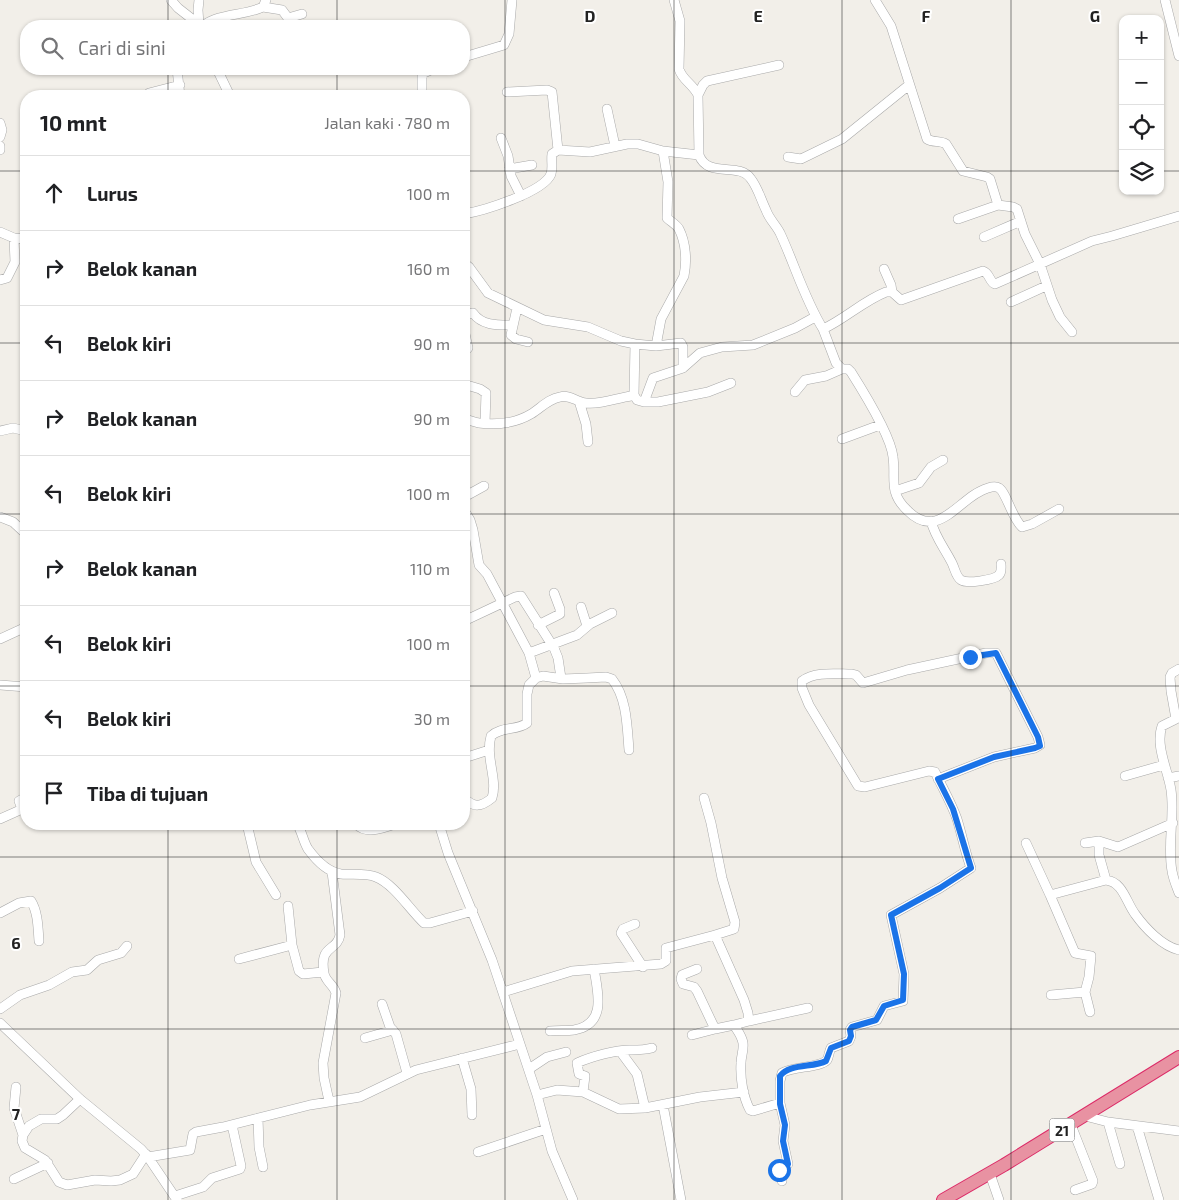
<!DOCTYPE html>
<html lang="id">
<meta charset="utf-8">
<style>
:root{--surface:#fff;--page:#f2f2f2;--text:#202124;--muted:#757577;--line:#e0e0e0}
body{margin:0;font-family:"Exo 2",sans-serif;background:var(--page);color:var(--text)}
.controls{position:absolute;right:15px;top:15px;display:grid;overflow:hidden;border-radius:10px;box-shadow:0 1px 4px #0004}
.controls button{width:45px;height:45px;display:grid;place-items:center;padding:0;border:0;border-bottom:1px solid var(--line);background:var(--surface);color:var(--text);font:25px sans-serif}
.stop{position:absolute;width:15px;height:15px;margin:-11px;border:4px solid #1a73e8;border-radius:50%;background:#fff}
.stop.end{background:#1a73e8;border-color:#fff;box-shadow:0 1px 5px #0008}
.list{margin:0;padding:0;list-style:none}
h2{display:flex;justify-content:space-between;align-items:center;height:65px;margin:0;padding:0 20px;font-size:21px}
h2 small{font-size:16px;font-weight:400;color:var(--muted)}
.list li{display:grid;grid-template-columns:32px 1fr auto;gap:15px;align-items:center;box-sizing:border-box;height:75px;padding:0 20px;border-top:1px solid var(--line)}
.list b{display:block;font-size:19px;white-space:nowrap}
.list em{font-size:16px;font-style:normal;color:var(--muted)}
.icon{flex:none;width:28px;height:28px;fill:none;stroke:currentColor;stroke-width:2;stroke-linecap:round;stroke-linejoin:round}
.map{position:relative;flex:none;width:1179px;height:1200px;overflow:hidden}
.search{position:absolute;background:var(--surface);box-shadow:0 1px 4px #0004;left:20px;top:20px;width:450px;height:55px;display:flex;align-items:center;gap:12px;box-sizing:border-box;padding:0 18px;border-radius:20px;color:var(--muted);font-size:19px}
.panel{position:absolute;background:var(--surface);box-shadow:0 1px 4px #0004;left:20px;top:90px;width:450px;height:740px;border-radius:20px}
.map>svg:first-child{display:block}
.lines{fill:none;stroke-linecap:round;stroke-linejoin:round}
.minor-casing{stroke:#a9a9a9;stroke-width:10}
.highway-casing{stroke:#dc2a67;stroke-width:14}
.minor{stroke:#fff;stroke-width:9}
.highway{stroke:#e892a2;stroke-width:12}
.route{stroke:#1a73e8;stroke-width:6}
.grid{fill:none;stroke:#222;stroke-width:1;stroke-opacity:0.55}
.labels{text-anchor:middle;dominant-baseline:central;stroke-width:4;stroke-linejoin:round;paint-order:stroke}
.shield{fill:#fff;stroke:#646464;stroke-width:1}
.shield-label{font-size:14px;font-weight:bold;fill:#222}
.grid-label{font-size:16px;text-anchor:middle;font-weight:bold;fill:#222;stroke:#fff;stroke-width:4;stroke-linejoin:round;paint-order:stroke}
</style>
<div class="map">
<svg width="1179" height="1200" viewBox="0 0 1179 1200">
<rect width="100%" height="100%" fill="#f2efe9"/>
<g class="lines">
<defs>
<path id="minor" d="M171,0l7,8 23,18
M674,0l6,21 -1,48c3,11 14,15 19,26l1,60c9,24 40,6 52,24 7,9 10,21 15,31 3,9 10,15 14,23 15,32 24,65 43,96 22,-10 40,-28 63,-37h6l9,8 82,-29c7,2 6,11 12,13l97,-43 20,-5 67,-20
M875,0l16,26 36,113c6,4 13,1 19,5l17,27 24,6 3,2 8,26 15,2 4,2 8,25 15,30 12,36 8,17 12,15
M1165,0l14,56
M263,7l19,3 6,8 14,-4
M199,25l-1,-15 1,-10
M203,26c16,-13 41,-10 60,-19l3,-7
M464,57l40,-12 5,-11 3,-34
M177,69l3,27
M217,69l13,27
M507,92l40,-2 5,2 6,58
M149,93l31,-8
M698,95l5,-10 4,-4 72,-16
M422,96v-22l11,-5
M607,109l8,37
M0,123l2,7 -2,7
M501,138l7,18 3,20 10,20
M0,146v4
M663,151l36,4
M788,157l13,2 41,-20 67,-54
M509,169l23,-4
M464,214c19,-3 80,-22 87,-40 2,-6 0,-14 1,-20l6,-4 32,2 37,-8h11l25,7 5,31 -1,36c4,4 9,6 12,11 7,14 8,32 5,47l-23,43 -5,27
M958,219l40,-14
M0,232l14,6 1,24 -8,16 -7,2
M984,237l37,-16
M14,238l12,1
M464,263l5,4 19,26 56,27 44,7 33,14 14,3 21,2 25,-3 2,4v21l17,-15 22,-6 31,-2 42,-17 20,-11
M884,269l7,16 1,7
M1011,302l35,-16
M517,308l-6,27 5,4 12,3
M464,315l9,-2c9,13 25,12 40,12
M464,329l4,19 -4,4
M823,329l13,34 6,6h6l3,3c12,19 40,65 42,85 3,21 -5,35 14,53 32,33 52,-14 81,-22 3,-1 8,-2 11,0 7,4 13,30 23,39l10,-3 27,-15
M470,386l10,3 6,4 -1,30
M795,392l10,-12 21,-4 16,-7
M634,395l1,-51
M579,401l7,23 2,18
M644,402h14l50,-10 23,-9
M464,419c5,1 10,3 15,4 17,2 37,0 52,-9 10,-6 17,-15 29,-17 10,-3 16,5 26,6 14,2 31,-5 45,-7l3,-1 3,5 7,2 9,-24 30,-10
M0,431l13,-3 13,3
M842,439l38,-14
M895,491l24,-8 12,-16 12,-7
M464,497l20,-11
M464,510l6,10 3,10 6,35 8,9 42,79 7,25
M0,517l13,5 13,12
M931,521c4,16 14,28 21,42 3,6 4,14 9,17 6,4 33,0 38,-5 3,-3 2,-8 2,-11
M581,607l6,19
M464,621l51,-24 6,-1 33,52 4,10 3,20
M538,625l22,-11v-5l-6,-16
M0,639l26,-12
M529,653l48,-18 13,-11 22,-11
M1179,669l-7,4 -2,4 1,14 5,28 -14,7c-7,20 6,44 9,64 4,27 -4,54 1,81 1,7 4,14 7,22
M0,685l26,2
M464,758l25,-8
M1125,776l39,-11
M1168,778l11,-2
M464,798c10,10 17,9 28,0 6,-19 -7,-40 -1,-62 10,-10 26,-5 36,-13v-29l2,-9 7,-7 7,-2 20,3 24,-1 19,-1 6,2c15,19 15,47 17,71
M704,798l7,25 11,55 13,44 -1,7 -19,6 29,65 4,13 1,8 -15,4c3,5 8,11 9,18 1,7 -2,13 -2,20 -1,15 2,34 9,47l3,1 27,-8v-22l2,-8c11,-7 38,-5 45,-13 2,-3 2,-9 4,-12l18,-7 2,-5 -1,-6 2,-3 25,-7 7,-14 19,-5 1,-27 -13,-59 49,-27 31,-20c-6,-16 -9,-33 -14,-49 -6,-17 -15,-32 -22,-47l-6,-1 -64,16 -7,-1 -49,-81 -7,-17v-7c13,-10 34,-7 50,-7l4,1 7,8 44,-13 79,-17h10l42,84 2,8 -5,3 -41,9 -56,22
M0,819l20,-9 1,-4 -2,-5 7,-4
M247,824l9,38 20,33
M297,824c5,7 6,17 11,25 8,11 20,23 33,25 12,1 25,-1 35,3 18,7 34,33 48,46h6l43,-12
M356,824c10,11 27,4 39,0
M439,824l9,29 44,107 45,135 15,56 21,49
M1026,843l24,52
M1085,843l14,-2
M1106,880c17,2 20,22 29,34 10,14 27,32 44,36
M288,906l4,39 7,26 4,3 20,-2
M0,913l19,-10 12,-2c7,11 7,27 8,40
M635,924l-12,5 -2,4 22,34
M239,959l53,-14
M697,969l-15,6 -1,4 2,5 11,3 3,4 18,38 19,-4
M503,992l69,-21 89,-7 5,-3v-13l49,-13
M1051,995l34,-3
M382,1004l8,23 6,7 11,39
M0,1009l20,-14 29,-10 23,-13 15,-2 11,-10 23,-7 6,-7
M1090,1012l-5,-20 4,-15 2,-21 -16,-3 -25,-58 56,-15 -7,-25v-14l19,6 55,-24
M749,1021l59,-13
M0,1023l80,76 61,50 7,8 29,43
M550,1031c8,-1 16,0 24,-1 33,-6 24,-37 20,-61
M692,1035l23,-6
M365,1038l28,-8
M620,1051l17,23 8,34
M462,1058l9,31 1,26
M529,1069l18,-12 19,-5
M16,1087l-2,21 9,27
M583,1092l2,-16 -6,-2 -2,-11c13,-6 41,-14 55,-13 7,0 12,0 20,-2
M537,1095l20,-5 26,2 36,17 26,-1 55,-11 44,-5
M80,1099l-17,16 -6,4h-16l-12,7 -6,9 -1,6 3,7 20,12 14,22 8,3 28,-5 16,1 9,-1 13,-6 13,-20
M329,1101l-5,-23 -1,-15 13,-70c-2,-8 -11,-12 -12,-20 -5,-29 13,-21 16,-38l-8,-63
M780,1103l5,22 -2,16 5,23 -9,6 3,11
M663,1105l18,95
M1085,1116l23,6 71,9
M258,1118l1,29 4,20
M1108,1122l12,42
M1071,1125l22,56 -1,3 -17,6
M1137,1126l22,74
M478,1152l68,-23
M148,1157l42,-7 3,-16 3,-2 27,-5 87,-22 50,-8 56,-27 104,-26
M990,1174l9,26
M14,1179l34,-16
M175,1196l28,-9 9,-9 28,-9 1,-3 -9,-41"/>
<path id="highway" d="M943,1200l61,-35 175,-108"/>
</defs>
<use href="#minor" class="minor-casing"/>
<use href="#highway" class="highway-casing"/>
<use href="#minor" class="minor"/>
<use href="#highway" class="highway"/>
</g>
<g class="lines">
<path class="route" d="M779,1170l9,-6 -5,-23 2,-16 -5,-21v-28c10,-13 33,-8 46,-15l5,-13 18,-7 2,-5 -1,-6 2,-3 24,-7 8,-14 19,-6 1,-26 -13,-59 49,-27 31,-20 -18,-59 -15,-30 56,-22 41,-9 5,-2 -2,-9 -42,-84 -26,4"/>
</g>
<path class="grid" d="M168,0v26M337,0v26M505,0v1200M674,0v1200M842,0v1200M1011,0v1200M168,69v27M337,69v27M0,171h26M464,171h659M1160,171h19M0,343h26M464,343h715M0,514h26M464,514h715M0,686h26M464,686h715M168,824v376M337,824v376M0,857h1179M0,1029h1179"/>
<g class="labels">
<rect class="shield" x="1049.5" y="1118.5" width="25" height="23" rx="4"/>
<g class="shield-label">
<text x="1062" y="1130">21</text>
</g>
</g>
<g class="grid-label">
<text x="590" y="22">D</text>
<text x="758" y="22">E</text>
<text x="926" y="22">F</text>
<text x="1095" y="22">G</text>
<text x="16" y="949">6</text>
<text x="16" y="1120">7</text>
</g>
</svg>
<div class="controls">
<button>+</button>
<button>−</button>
<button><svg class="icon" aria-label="locate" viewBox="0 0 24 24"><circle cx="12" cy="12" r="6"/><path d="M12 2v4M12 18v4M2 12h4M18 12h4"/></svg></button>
<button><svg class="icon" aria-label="layers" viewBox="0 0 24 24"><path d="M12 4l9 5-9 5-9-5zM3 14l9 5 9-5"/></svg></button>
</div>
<div class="stop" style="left:779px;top:1170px"></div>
<div class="stop end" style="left:970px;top:657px"></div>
<div class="search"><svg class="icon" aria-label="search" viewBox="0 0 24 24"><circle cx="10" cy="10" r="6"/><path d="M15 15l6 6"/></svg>Cari di sini</div>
<section class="panel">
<h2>10 mnt<small>Jalan kaki · 780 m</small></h2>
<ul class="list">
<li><svg class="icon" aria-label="ahead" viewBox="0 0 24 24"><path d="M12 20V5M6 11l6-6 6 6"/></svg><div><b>Lurus</b></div><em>100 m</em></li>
<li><svg class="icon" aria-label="right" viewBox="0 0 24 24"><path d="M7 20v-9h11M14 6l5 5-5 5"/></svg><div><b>Belok kanan</b></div><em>160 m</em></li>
<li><svg class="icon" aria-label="left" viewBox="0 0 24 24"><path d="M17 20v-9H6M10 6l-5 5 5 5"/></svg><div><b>Belok kiri</b></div><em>90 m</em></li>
<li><svg class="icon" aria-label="right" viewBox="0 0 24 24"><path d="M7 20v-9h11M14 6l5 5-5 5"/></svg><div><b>Belok kanan</b></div><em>90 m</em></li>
<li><svg class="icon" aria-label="left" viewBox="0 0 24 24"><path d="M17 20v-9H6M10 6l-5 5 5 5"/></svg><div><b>Belok kiri</b></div><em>100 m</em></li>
<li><svg class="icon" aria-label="right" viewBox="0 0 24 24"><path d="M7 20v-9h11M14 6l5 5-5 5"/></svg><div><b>Belok kanan</b></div><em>110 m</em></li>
<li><svg class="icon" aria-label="left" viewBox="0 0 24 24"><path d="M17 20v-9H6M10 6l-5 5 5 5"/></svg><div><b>Belok kiri</b></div><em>100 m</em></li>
<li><svg class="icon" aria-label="left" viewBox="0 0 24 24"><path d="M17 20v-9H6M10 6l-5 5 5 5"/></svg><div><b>Belok kiri</b></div><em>30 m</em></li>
<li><svg class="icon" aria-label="arrive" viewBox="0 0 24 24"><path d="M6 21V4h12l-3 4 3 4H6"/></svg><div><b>Tiba di tujuan</b></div></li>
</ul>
</section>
</div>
